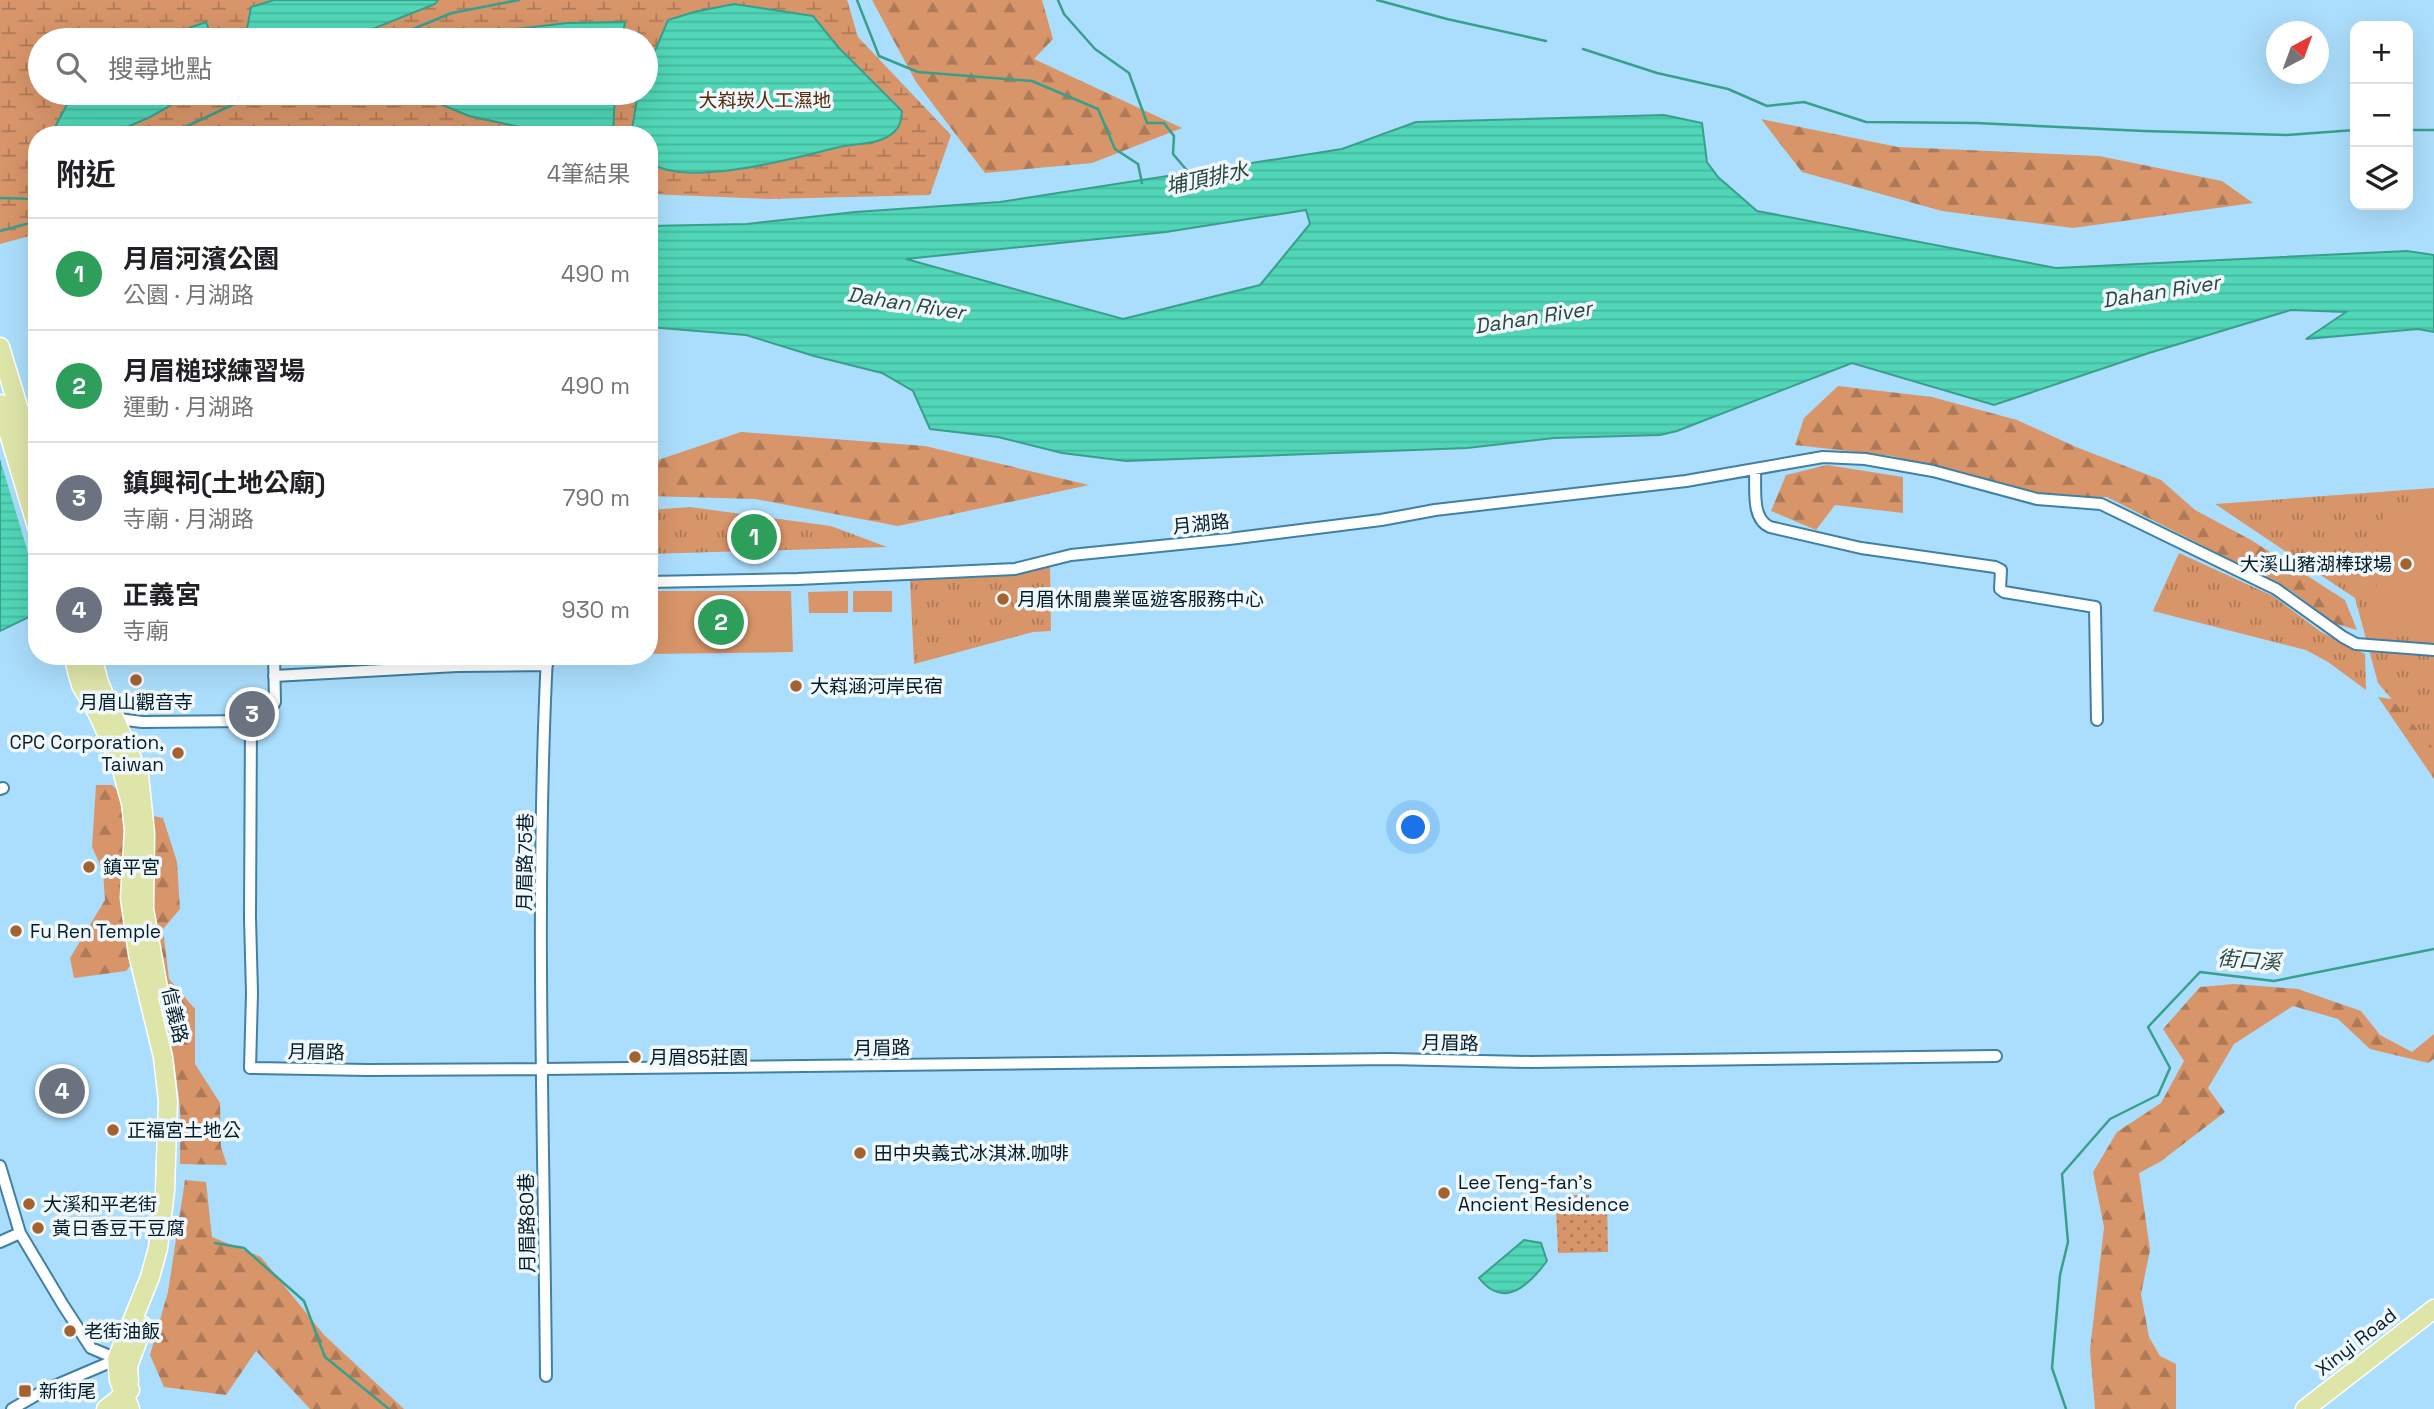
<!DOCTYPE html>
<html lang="zh-TW">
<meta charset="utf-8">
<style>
:root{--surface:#fff;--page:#f2f2f2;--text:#202124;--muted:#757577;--line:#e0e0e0;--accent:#a56231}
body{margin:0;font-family:"Space Grotesk","Noto Sans TC",sans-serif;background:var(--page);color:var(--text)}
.controls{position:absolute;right:21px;top:21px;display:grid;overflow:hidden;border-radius:14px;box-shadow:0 7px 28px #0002}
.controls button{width:63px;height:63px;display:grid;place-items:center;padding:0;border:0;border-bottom:2px solid var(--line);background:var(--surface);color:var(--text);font:35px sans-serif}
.compass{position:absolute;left:2266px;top:21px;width:63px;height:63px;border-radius:50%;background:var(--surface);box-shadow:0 7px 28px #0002;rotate:41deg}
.you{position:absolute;left:1414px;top:828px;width:24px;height:24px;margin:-18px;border:5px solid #fff;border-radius:50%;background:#1a73e8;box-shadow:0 0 0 10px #1a73e833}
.badge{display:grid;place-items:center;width:46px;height:46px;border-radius:50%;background:var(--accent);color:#fff;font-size:23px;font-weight:700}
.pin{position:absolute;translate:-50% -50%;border:4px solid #fff;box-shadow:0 2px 7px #0006}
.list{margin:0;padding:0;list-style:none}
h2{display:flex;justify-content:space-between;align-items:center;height:91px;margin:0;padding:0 28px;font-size:30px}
h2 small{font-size:23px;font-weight:400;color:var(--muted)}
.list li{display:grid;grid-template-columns:46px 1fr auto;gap:21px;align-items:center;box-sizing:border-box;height:112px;padding:0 28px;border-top:2px solid var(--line)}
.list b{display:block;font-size:26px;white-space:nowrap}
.list p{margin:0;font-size:23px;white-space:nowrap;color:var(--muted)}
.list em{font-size:23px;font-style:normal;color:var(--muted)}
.icon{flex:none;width:38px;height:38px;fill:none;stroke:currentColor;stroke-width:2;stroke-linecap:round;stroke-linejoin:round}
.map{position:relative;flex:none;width:2434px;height:1409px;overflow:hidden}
.search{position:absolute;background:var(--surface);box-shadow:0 7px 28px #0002;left:28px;top:28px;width:630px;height:77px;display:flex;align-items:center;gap:18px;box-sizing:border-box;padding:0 24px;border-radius:38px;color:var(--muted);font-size:26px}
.panel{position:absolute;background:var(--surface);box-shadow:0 7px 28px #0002;left:28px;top:126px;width:630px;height:539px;border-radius:28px}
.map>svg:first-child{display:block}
.grass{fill:url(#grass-dots)}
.forest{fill:url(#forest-firs)}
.wetland{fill:url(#wetland-marsh);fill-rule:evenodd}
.park{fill:url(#park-tufts)}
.pitch{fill:#d89569}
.water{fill:url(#water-rules);stroke:#399f8d;stroke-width:2;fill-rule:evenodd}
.pier{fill:#abdefc}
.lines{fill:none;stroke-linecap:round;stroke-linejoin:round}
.stream{stroke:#399f8d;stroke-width:2.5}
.street-casing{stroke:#4080a2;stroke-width:14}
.primary-casing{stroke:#fff;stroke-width:21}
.street{stroke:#fff;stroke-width:10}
.primary{stroke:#dee5a9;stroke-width:18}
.poi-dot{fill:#a56231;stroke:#f1f8fb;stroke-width:2.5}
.labels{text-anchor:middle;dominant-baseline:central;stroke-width:7;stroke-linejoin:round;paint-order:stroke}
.park-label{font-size:19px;fill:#542b0a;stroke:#f1f8fb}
.street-label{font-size:19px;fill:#021c2a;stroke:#f1f8fb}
.poi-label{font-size:19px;fill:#021c2a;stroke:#f1f8fb;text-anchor:start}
.water-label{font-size:21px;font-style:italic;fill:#2a473f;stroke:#f1f8fb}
</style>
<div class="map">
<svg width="2434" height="1409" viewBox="0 0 2434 1409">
<defs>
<pattern id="grass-dots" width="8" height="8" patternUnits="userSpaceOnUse" patternTransform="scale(1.75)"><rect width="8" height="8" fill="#d89569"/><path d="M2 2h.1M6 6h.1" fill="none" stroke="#ad7957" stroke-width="1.8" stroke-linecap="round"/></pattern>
<pattern id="forest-firs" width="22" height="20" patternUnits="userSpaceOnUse" patternTransform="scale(1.75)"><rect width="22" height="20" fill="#d89569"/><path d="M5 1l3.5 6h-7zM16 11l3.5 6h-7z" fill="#ad7957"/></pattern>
<pattern id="wetland-marsh" width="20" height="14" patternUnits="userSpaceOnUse" patternTransform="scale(1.75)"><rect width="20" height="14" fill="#d89569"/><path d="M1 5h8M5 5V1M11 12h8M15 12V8" fill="none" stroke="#ad7957"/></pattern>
<pattern id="park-tufts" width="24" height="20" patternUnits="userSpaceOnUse" patternTransform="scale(1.75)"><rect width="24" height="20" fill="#d89569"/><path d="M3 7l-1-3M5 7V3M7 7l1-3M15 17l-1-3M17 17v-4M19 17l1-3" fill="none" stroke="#ad7957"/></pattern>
<pattern id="water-rules" width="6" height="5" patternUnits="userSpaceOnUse" patternTransform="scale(1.75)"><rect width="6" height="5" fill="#51d7b7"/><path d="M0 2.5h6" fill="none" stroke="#45b89e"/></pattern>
</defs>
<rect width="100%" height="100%" fill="#abdefc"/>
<path class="grass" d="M1573,1195h16l1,11h17l1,46 -50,1 -2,-46 17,-1z"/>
<path class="forest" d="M872,0h170l11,39 -19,20 148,69 -90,35 -107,10 -69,-91z
M1761,119l137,28 201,9 123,25 31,22 -180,25 -131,-17 -140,-39z
M1838,386l94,11 85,23 59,27 85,33 34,30 56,30 94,60 12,30 -21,-6 -46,-34 -183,-93 -59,-1 -156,-40 -97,-11 9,-27z
M741,432l184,14 164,39 -191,41 -143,-27 -106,-3v-33z
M1827,465l76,12v36l-68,-8 -19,25 -45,-19 15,-36z
M2378,697l19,3 37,39v40z
M96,785h16l9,9 13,167 -8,10 -52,7 -4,-20 35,-58 -2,-29 -11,-24z
M153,816l10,2 14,44 3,47 -17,20 6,50 26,30v55l25,39 1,44 6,18 -47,-1c0,-17 1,-36 0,-54 -8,-97 -47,-196 -27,-294z
M2234,984l64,5 63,22 19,24 32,17 22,-18v25l-6,4 -58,-14 -32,-30 -45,-13 -59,38 -26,44 17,24 -65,50 -21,11 11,77 -9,44 8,43 11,19 16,8v45h-81l-5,-59 14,-123 -11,-55 24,-40 44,-29 23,-42 -21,-32 37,-42z
M185,1180l21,2 6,55 49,20 63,78 80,74h-94l-54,-58 -30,44 -62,-8 -14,-32 18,-63z"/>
<path class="wetland" d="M0,0h847l11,37 93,98 -21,60 -161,4 -120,-5v-59h-612v99l-37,10zM40,40h606v53h-606z"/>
<path class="park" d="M2434,488v261l-56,-66 -23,-85 -140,-94z
M690,507l141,19 56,21 -238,7v-44z
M2179,553l94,43 48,36 44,22 1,36 -38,-28 -22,-12 -153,-39z
M1050,567l1,64 -18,1 -119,32 -4,-84z"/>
<path class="pitch" d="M2434,501v139l-52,-7 -9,-8 11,-121z
M791,591l2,61 -144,2v-63z
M848,591v22h-39l-1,-21z
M853,591h39v21h-39z"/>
<path class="water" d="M274,0h164l-3,4 -90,36h-100l6,-33z
M734,4l79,12 25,31 64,64c-1,7 -1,15 -7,20 -13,14 -38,12 -56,16 -39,10 -158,43 -190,14v-26h-18l7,-42h8v-21l22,-52 26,-8z
M206,22l7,18h-58z
M625,22l-3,18h-170l13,-5 102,-12z
M73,93h120l-45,25 -40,17h-53l-1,-6z
M414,93h201l-2,40 -56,2 -88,-19z
M1664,115l38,8 5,39 11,15 39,34 299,57 351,-17 27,4v77l-16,-3 -112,10 40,-27 -55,-2 -142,43 -155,52 -142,-42 -175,68 -17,4 -106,3 -87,10 -341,13 -64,-8 -64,-16 -68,-8 -17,-38 -31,-18 -68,-17 -68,-21 -97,-8v-101l98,-2 108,-12 145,-10 342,-53 74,-27zM1306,210l4,14 -50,61 -137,34 -217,-60 260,-27z
M37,436v177l-37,18v-187z
M1524,1240l17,3 6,18c-18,24 -43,49 -68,17z"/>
<path class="pier" d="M30,434l7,21v128l-37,-124v-18z"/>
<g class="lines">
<path class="stream" d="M857,0l22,56 39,16 114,9 66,28 17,40 23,15 4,19
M1058,0l6,14 31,35 34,24 18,50h17l10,13 -1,18 17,20
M1377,0l70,19 99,22
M386,40l66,-27 67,-13
M1583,49l74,24 71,16 39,17 37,-4 62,20 110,1 168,8 143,4 68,-5
M2408,130h26
M168,135l90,-42
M0,198l37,1
M0,231l37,-10
M215,1243l29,5 60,53 21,56 64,52
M2066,1409l-14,-41 8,-93 8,-33 -6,-68 48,-55 48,-24 12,-27 -22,-41 52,-55 74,9 160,-32"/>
<defs>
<path id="street" d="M1755,471c1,18 -4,48 15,56l91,21 134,19 6,3 -1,19 4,3 91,15 2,113
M649,582l149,-3 217,-10 56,-14 158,-16 152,-19 54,-10 251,-29 137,-24 42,2 68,12 104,28 64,5 175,85 67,48 13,7 78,6
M274,676l183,-10 90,-1
M111,718l31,4 109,-1 -1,197 2,75 -2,75 118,2 174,-1 847,-10 142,3 465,-6
M251,721l15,-4 9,-15 -1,-46
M0,789l3,-1
M0,1166l20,67 43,72 28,43 26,11
M0,1242l20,-9
M546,1376c-2,-240 -11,-480 1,-720
M12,1409l33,-19 75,-32"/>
<path id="primary" d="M0,347l37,122
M0,404l37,123
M73,656l8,29 17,29 22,49 11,40 3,27 -4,68 8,56 25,103 5,44 -3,90 -7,57 -8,29 -33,82 2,21 11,29
M92,656l7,27 40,92 6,58 -1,76 14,79
M129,1382l-1,-16 15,-40
M106,1409l24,-19
M2305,1409l129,-100"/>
</defs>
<use href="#street" class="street-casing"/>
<use href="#primary" class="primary-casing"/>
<use href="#street" class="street"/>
<use href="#primary" class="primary"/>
</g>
<g class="poi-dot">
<circle cx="2406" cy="564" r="7"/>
<circle cx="1003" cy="599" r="7"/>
<circle cx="136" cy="680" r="7"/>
<circle cx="796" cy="686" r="7"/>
<circle cx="178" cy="753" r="7"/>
<circle cx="89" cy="867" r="7"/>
<circle cx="16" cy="931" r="7"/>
<circle cx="635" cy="1057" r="7"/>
<circle cx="113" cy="1130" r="7"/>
<circle cx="860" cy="1153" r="7"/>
<circle cx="1444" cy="1193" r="7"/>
<circle cx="29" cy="1204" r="7"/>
<circle cx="38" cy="1228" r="7"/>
<circle cx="70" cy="1331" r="7"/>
<rect x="18" y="1384" width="14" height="14" rx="3.5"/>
</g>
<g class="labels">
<g class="park-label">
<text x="765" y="100">大嵙崁人工濕地</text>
</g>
<g class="street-label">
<text transform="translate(1201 524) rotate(-6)">月湖路</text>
<text transform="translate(525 862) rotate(-89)">月眉路75巷</text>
<text transform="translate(175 1015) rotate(77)">信義路</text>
<text transform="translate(1450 1043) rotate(1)">月眉路</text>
<text transform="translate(882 1048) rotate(-1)">月眉路</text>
<text transform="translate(316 1052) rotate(1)">月眉路</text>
<text transform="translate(527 1223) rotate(-91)">月眉路80巷</text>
<text transform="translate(2356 1342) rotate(-38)">Xinyi Road</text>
</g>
<g class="poi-label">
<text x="2392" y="564" text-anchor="end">大溪山豬湖棒球場</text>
<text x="1017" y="599">月眉休閒農業區遊客服務中心</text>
<text x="810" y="686">大嵙涵河岸民宿</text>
<text x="136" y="702" text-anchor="middle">月眉山觀音寺</text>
<text x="164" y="742" text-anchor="end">CPC Corporation,<tspan x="164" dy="22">Taiwan</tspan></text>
<text x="103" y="867">鎮平宮</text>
<text x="30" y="931">Fu Ren Temple</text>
<text x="649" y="1057">月眉85莊園</text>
<text x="127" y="1130">正福宮土地公</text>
<text x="874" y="1153">田中央義式冰淇淋.咖啡</text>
<text x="1458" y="1182">Lee Teng-fan’s<tspan x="1458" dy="22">Ancient Residence</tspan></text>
<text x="43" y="1204">大溪和平老街</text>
<text x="52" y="1228">黃日香豆干豆腐</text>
<text x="84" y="1331">老街油飯</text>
<text x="39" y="1391">新街尾</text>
</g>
<g class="water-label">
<text transform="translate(1207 178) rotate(-12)">埔頂排水</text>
<text transform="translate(2161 291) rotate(-9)">Dahan River</text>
<text transform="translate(906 303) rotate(9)">Dahan River</text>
<text transform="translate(1533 317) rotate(-9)">Dahan River</text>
<text transform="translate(2249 960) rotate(4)">街口溪</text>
</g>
</g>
</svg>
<div class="controls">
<button>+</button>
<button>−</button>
<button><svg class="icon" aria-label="layers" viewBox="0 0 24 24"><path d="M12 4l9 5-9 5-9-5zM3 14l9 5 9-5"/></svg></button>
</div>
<svg class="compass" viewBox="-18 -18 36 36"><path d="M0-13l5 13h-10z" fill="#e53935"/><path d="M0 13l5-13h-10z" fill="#757577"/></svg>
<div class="you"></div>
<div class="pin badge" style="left:754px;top:537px;background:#2e9e5b">1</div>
<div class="pin badge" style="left:721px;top:622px;background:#2e9e5b">2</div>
<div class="pin badge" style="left:252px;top:714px;background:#6b7280">3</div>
<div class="pin badge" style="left:62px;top:1091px;background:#6b7280">4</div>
<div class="search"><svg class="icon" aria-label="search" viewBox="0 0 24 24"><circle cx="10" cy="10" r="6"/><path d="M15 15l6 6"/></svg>搜尋地點</div>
<section class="panel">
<h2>附近<small>4筆結果</small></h2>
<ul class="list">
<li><span class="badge" style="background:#2e9e5b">1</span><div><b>月眉河濱公園</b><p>公園 · 月湖路</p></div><em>490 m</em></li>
<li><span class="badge" style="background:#2e9e5b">2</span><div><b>月眉槌球練習場</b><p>運動 · 月湖路</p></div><em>490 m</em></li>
<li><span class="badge" style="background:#6b7280">3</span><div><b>鎮興祠(土地公廟)</b><p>寺廟 · 月湖路</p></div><em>790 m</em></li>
<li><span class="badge" style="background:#6b7280">4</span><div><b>正義宮</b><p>寺廟</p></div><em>930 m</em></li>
</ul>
</section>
</div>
